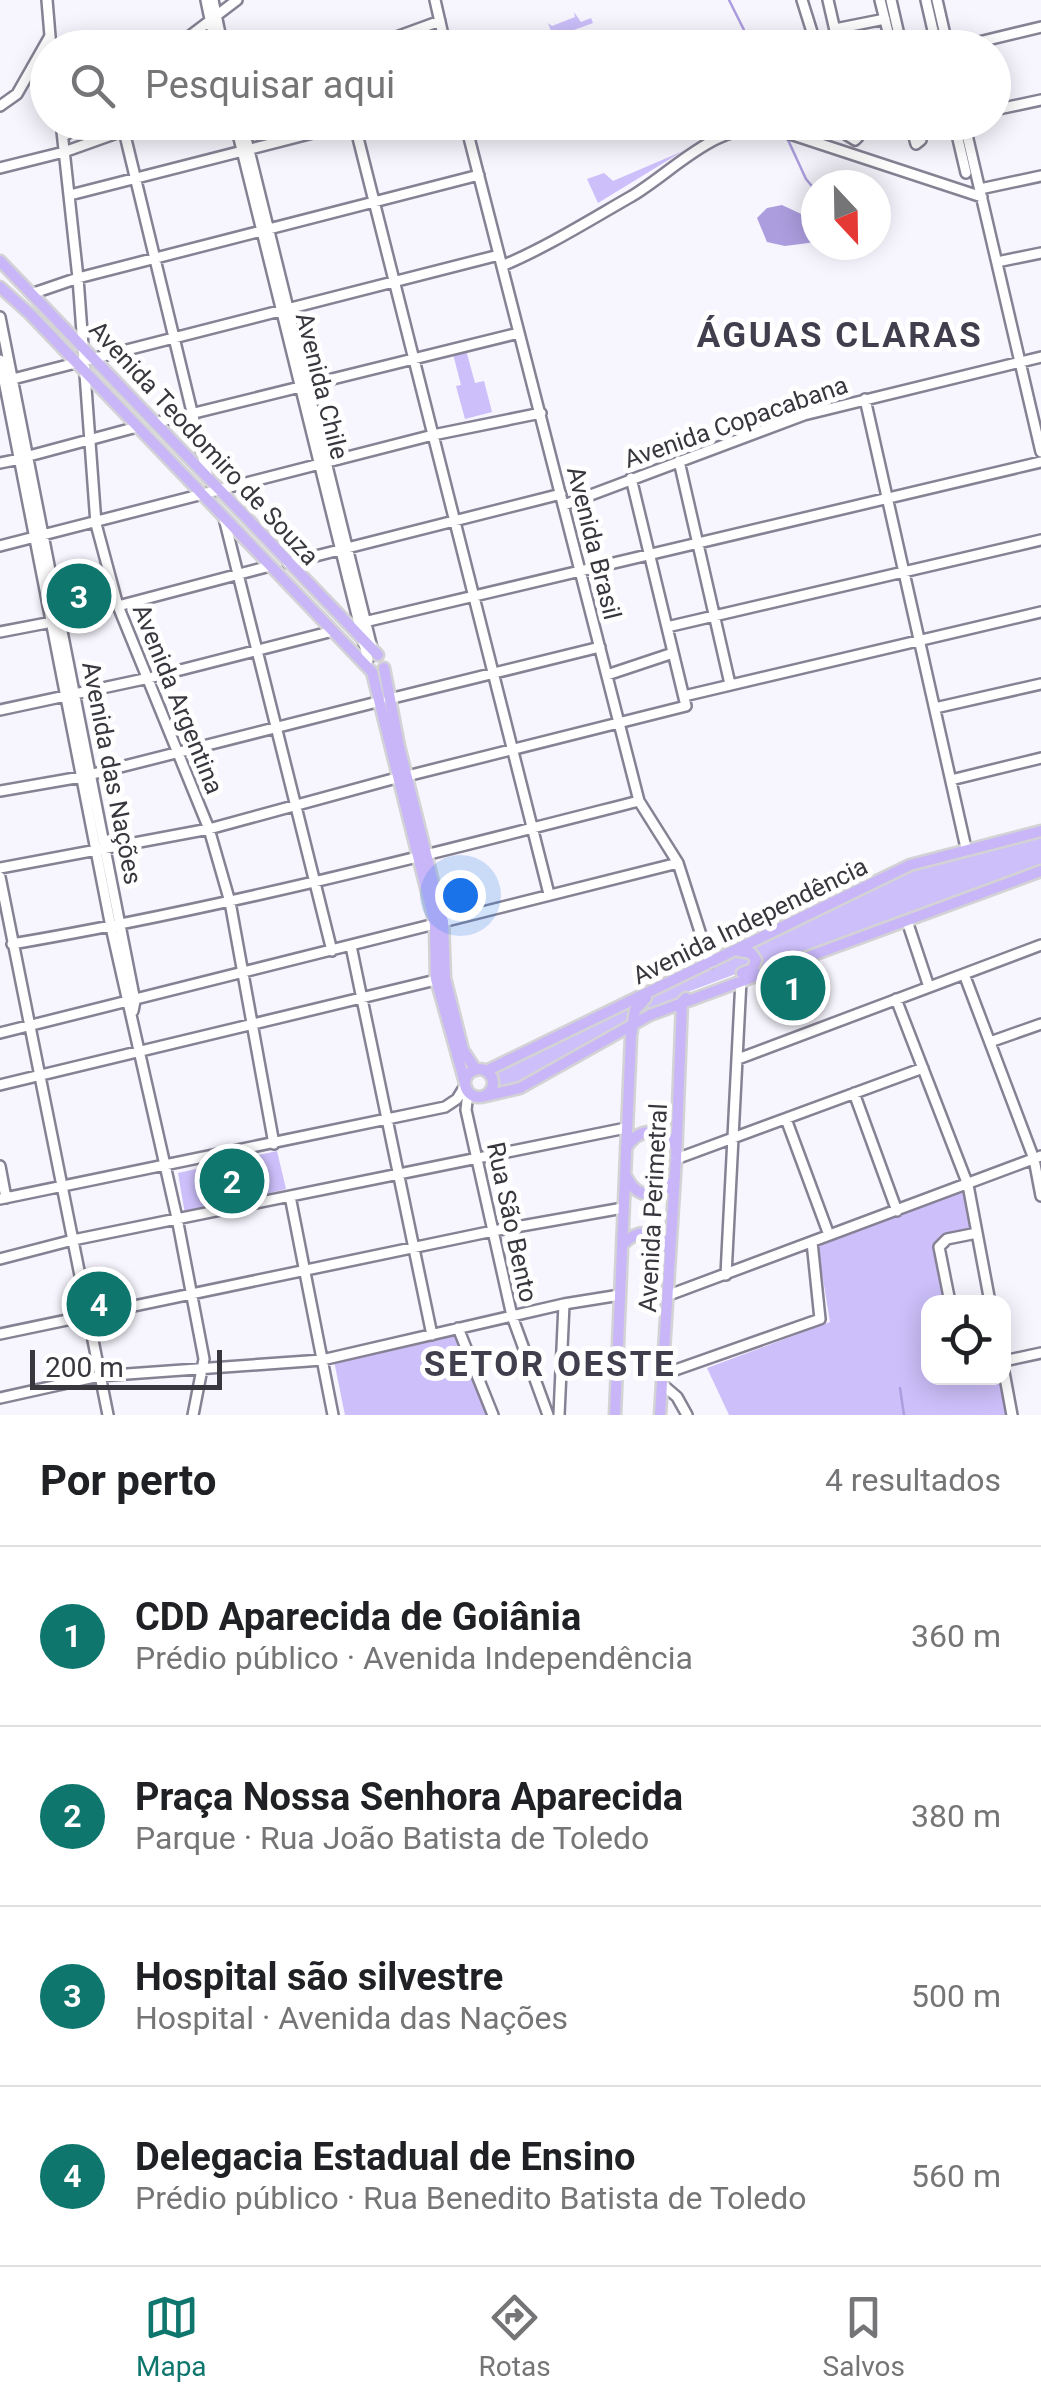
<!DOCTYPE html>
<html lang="pt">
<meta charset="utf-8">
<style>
:root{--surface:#fff;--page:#f6f6f6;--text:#202124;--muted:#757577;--line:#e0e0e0;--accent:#0f766e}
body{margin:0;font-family:Roboto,sans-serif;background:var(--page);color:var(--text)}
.controls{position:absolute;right:30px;bottom:30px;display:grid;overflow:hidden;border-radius:20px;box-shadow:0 5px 25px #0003}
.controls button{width:90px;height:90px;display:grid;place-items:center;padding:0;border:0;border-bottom:2px solid var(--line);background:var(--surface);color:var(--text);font:50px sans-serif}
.compass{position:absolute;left:801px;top:170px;width:90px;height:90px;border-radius:50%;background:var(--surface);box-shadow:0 5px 25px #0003;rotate:158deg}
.scale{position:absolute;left:30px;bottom:25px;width:192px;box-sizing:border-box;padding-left:10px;border:5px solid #38373e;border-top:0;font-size:28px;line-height:35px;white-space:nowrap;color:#38373e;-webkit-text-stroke:8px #fff;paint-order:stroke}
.you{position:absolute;left:460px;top:895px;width:35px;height:35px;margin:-25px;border:8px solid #fff;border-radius:50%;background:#1a73e8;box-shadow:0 0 0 15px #1a73e833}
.badge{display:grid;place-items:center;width:65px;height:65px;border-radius:50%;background:var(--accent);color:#fff;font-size:32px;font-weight:700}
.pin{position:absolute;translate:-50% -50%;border:5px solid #fff;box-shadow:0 2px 10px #0006}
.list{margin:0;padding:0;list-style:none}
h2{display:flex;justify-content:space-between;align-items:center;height:130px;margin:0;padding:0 40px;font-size:42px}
h2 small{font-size:32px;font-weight:400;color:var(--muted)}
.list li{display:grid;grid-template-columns:65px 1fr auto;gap:30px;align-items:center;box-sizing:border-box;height:180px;padding:0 40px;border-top:2px solid var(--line)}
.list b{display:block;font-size:38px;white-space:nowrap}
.list p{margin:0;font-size:32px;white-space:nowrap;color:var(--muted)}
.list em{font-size:32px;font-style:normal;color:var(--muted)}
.icon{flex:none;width:55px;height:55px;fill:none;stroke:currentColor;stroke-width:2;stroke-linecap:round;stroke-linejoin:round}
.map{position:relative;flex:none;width:1041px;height:1415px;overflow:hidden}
.search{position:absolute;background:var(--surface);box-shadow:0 5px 25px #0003;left:30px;right:30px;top:30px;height:110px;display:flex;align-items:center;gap:25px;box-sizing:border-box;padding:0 35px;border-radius:55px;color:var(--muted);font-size:38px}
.sheet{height:850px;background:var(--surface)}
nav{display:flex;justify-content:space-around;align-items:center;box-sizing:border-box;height:140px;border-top:2px solid var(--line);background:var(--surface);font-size:28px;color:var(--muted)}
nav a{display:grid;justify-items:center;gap:5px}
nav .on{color:var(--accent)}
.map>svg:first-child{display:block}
.green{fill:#ccbffa}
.water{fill:#ac9dde}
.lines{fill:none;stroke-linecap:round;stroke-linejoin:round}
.stream{stroke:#ac9dde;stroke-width:2.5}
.minor-casing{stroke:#868294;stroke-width:14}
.major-casing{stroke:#d3d3d5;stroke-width:15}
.minor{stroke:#fff;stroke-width:9}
.major{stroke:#c8b6f8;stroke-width:10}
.labels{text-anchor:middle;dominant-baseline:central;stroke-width:10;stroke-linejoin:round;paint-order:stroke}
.street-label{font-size:25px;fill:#38373e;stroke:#fff}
.district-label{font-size:35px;font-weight:bold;letter-spacing:2.5px;fill:#413e4e;stroke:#fff}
</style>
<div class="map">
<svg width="1041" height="1415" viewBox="0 0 1041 1415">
<rect width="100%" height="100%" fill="#f7f5fd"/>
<path class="green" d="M574,12l7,10 10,-4 2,5 -22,8 7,16h-21l-9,-24 4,3 23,-9z
M683,151l-85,52 -11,-24 17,-6 9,8z
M466,350l9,33 9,-2 8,31 -27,7 -9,-33 5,-1 -8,-31z
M1041,834v31l-283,104 1,-13 -11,-9 175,-84z
M746,955l6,4 -3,10 -67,25 -3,5 -32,9 2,-8 64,-36z
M636,1003l-7,16 -106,62 -28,8 2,-9 -5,-11 20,-5z
M277,1151l9,38 -101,25 -7,-41z
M964,1191l10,36 -3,4 -27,5 -9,10 11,56h-18v76h75l7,37h-281l-22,-47 123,-46 -12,-74 4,-4z
M456,1334l33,81h-144l-11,-54z"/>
<path class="water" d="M782,205l32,15 2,22 -31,4 -18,-4 -10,-24 10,-10z"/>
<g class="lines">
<path class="stream" d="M729,0l24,48
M788,140l18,39 10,12
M900,1388l4,27"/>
<defs>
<path id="minor" d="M47,0l4,48
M206,0l10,48
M213,0l10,48
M435,0l11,48
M802,0l15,48
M828,0l11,48
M880,0l12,48
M891,0l11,48
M926,0l11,48
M937,0l11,48
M835,29l50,-10
M113,48l72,-9
M174,48l63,-48
M366,48l74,-27
M954,48l87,-21
M0,106l17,-12 33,-58
M994,110l47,-10
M61,122l17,156 18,246 22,82 91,223 21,73 44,242
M235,122l133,538
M242,122l130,526
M354,122l195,772
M465,122l174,679 39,62 32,100
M842,122l5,13 8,5 3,-3 -2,-15
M910,122l6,22 5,-4 -3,-18
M954,122l12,51
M964,122l77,330
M124,131l84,347
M63,137l18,-15
M0,168l64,-16 84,-30
M980,189l61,-13
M70,195l286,-73
M997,262l44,-9
M502,266c45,-19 88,-46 130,-70 46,-28 85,-76 143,-67l207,68
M34,293l44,-15 401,-103
M0,317l135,684 -2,10
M0,360l111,567 66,291 27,141 -11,56
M13,379l486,-124
M865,399l101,449
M158,422l361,-89
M29,456l108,-29
M679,461l51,223
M0,463l20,-4
M564,505l240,-90 237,-58
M224,518l108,433
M0,546l433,-111 108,-22
M288,563l273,-69
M118,606l152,-40
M360,623l681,-161
M667,627l374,-87
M0,632l52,-10
M607,675l66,-22
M684,696l357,-84
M389,699l211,-52
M935,708l106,-24
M0,710l149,-32 184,-47
M407,776l279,-70 -55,-228
M951,780l90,-22
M0,791l81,-14 300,-76
M0,868l209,-39 191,-52
M0,877l108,538
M907,921l22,66
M12,944c212,-36 419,-90 627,-143
M351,946l81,389
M964,974l70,185 7,37
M896,999l72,186 22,117
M0,1033l678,-170
M990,1042l51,-18
M738,1059l303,-114
M0,1085l440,-106
M468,1092l-2,18 46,206 36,99
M854,1093l43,118
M786,1119l43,116
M676,1159l247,-91
M0,1166l6,32
M290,1196l43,219
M0,1199l445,-92 12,-8 8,-13
M0,1259l73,-19 553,-112
M726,1275l15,-295
M669,1295l372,-139
M950,1302l-11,-55 8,-8 30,-6
M458,1328l35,87
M0,1334l493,-103 130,-23
M1004,1361l37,-8
M1004,1372l8,43
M664,1374l156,-55 -8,-77
M663,1385l14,12 10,18
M0,1398l99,-22 223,-16 242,-56 56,-9
M559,1415l5,-111"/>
<path id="major" d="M0,261l378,394
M0,287l30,27 342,358 63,252 1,55 29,104
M384,668l15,78 44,176 2,56 18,72 13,20
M739,951l12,2 5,7 -3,9 -11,4
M465 1083a14 14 0 1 1 28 0a14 14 0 1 1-28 0Z
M486,1071l424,-206 131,-34
M486,1096l34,-8 130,-73 391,-144
M626,1148c13,-21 36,-22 50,-1
M627,1178c11,22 33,21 47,2
M623,1244c15,-16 35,-15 46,5
M615,1415l16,-379 4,-26 11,-12
M660,1415l16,-256 6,-157 4,-4"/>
</defs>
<use href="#minor" class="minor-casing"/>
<use href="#major" class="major-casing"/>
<use href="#minor" class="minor"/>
<use href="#major" class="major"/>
</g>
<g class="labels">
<g class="street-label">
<text transform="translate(322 386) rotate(76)">Avenida Chile</text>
<text transform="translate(736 422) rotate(-19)">Avenida Copacabana</text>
<text transform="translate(204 443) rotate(47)">Avenida Teodomiro de Souza</text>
<text transform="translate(594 543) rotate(76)">Avenida Brasil</text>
<text transform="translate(178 699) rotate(68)">Avenida Argentina</text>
<text transform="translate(112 773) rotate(79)">Avenida das Nações</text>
<text transform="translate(750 921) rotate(-26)">Avenida Independência</text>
<text transform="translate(653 1208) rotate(-87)">Avenida Perimetral</text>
<text transform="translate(512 1222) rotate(78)">Rua São Bento</text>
</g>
<g class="district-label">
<text x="840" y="335">ÁGUAS CLARAS</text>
<text x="550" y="1364">SETOR OESTE</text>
</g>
</g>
</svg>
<div class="controls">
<button><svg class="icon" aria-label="locate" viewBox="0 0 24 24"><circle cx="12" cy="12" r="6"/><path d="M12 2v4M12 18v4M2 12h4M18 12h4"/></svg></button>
</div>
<svg class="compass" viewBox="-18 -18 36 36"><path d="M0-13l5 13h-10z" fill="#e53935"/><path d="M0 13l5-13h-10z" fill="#757577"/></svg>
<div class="scale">200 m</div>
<div class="you"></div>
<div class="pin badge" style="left:793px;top:988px">1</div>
<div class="pin badge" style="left:232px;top:1181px">2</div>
<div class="pin badge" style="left:79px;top:596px">3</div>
<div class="pin badge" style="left:99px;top:1304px">4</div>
<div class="search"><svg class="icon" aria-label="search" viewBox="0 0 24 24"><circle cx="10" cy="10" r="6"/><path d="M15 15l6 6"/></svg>Pesquisar aqui</div>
</div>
<section class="sheet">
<h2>Por perto<small>4 resultados</small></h2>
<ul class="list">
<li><span class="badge">1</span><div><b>CDD Aparecida de Goiânia</b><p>Prédio público · Avenida Independência</p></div><em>360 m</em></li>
<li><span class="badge">2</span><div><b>Praça Nossa Senhora Aparecida</b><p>Parque · Rua João Batista de Toledo</p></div><em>380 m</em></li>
<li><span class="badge">3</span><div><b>Hospital são silvestre</b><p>Hospital · Avenida das Nações</p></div><em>500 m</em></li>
<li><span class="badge">4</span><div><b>Delegacia Estadual de Ensino</b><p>Prédio público · Rua Benedito Batista de Toledo</p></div><em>560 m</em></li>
</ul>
</section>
<nav>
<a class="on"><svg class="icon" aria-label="map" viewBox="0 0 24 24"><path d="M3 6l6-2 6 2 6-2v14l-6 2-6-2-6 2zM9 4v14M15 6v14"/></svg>Mapa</a>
<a><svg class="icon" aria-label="directions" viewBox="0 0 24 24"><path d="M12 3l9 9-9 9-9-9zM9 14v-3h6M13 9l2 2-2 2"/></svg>Rotas</a>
<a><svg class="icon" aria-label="saved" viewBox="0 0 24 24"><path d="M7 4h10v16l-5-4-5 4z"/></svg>Salvos</a>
</nav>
